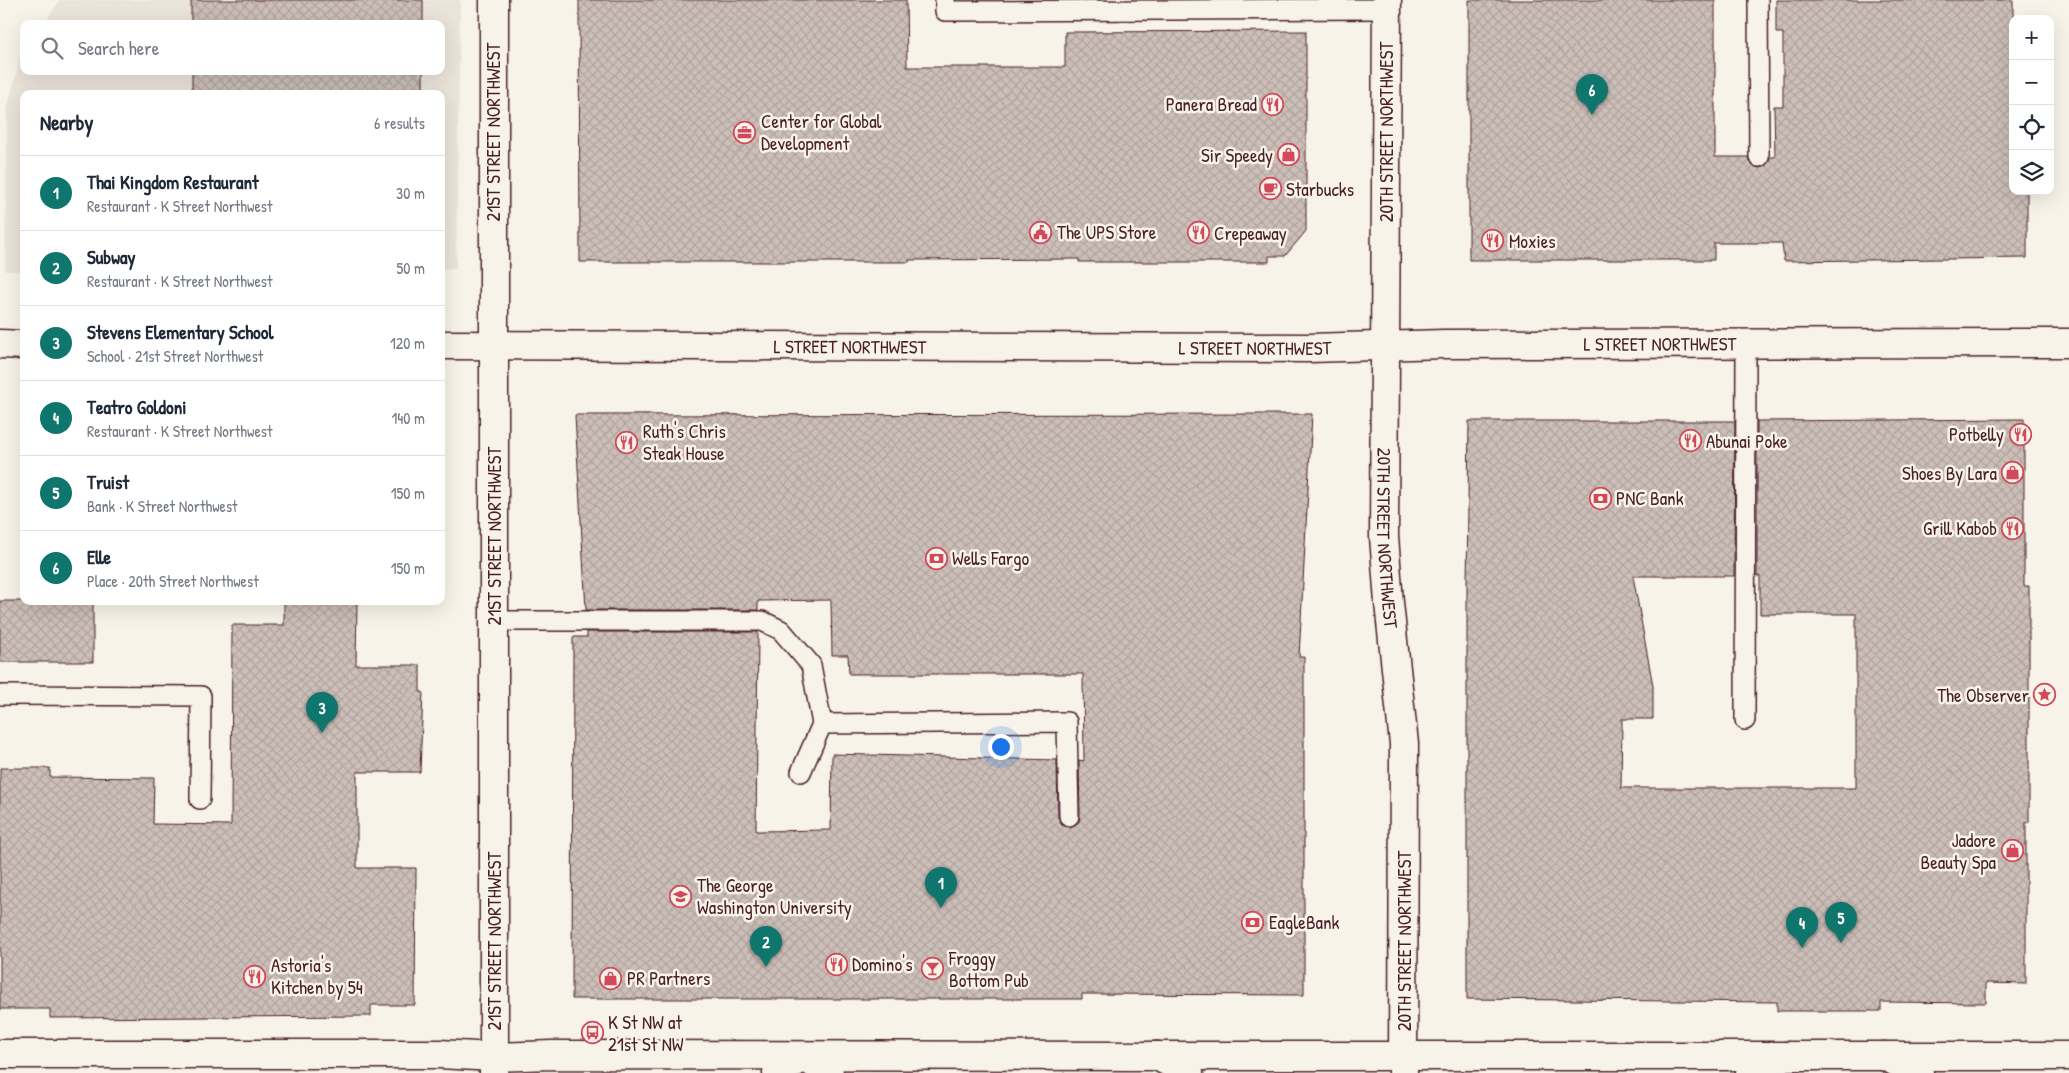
<!DOCTYPE html>
<meta charset="utf-8">
<style>
:root{--surface:#fff;--page:#f2f2f3;--text:#1f2937;--muted:#747a83;--line:#e0e1e3;--accent:#0f766e}
body{margin:0;font-family:"Patrick Hand",sans-serif;background:var(--page);color:var(--text)}
.controls{position:absolute;right:15px;top:15px;display:grid;overflow:hidden;border-radius:10px;box-shadow:0 5px 20px #0002}
.controls button{width:45px;height:45px;display:grid;place-items:center;padding:0;border:0;border-bottom:1px solid var(--line);background:var(--surface);color:var(--text);font:25px sans-serif}
.you{position:absolute;left:1000px;top:746px;width:18px;height:18px;margin:-12px;border:4px solid #fff;border-radius:50%;background:#1a73e8;box-shadow:0 0 0 8px #1a73e833}
.badge{display:grid;place-items:center;width:32px;height:32px;border-radius:50%;background:var(--accent);color:#fff;font-size:16px;font-weight:700}
.pin{position:absolute;translate:-50% -41px;filter:drop-shadow(0 1px 2px #0008)}
.pin::after{content:'';position:absolute;top:26px;width:18px;height:15px;background:inherit;clip-path:polygon(0 0,100% 0,50% 100%)}
.list{margin:0;padding:0;list-style:none}
h2{display:flex;justify-content:space-between;align-items:center;height:65px;margin:0;padding:0 20px;font-size:21px}
h2 small{font-size:16px;font-weight:400;color:var(--muted)}
.list li{display:grid;grid-template-columns:32px 1fr auto;gap:15px;align-items:center;box-sizing:border-box;height:75px;padding:0 20px;border-top:1px solid var(--line)}
.list b{display:block;font-size:19px;white-space:nowrap}
.list p{margin:0;font-size:16px;white-space:nowrap;color:var(--muted)}
.list em{font-size:16px;font-style:normal;color:var(--muted)}
.icon{flex:none;width:28px;height:28px;fill:none;stroke:currentColor;stroke-width:2;stroke-linecap:round;stroke-linejoin:round}
.map{position:relative;flex:none;width:2069px;height:1073px;overflow:hidden}
.search{position:absolute;background:var(--surface);box-shadow:0 5px 20px #0002;left:20px;top:20px;width:425px;height:55px;display:flex;align-items:center;gap:12px;box-sizing:border-box;padding:0 18px;border-radius:10px;color:var(--muted);font-size:19px}
.panel{position:absolute;background:var(--surface);box-shadow:0 5px 20px #0002;left:20px;top:90px;width:425px;height:515px;border-radius:10px}
.map>svg:first-child{display:block}
.built{fill:#eae3da}
.building{fill:url(#building-cross-hatch);stroke:#4a1f2b}
.lines{fill:none;stroke-linecap:round;stroke-linejoin:round}
.lane-casing{stroke:#4a1f2b;stroke-width:22}
.secondary-casing{stroke:#4a1f2b;stroke-width:31}
.primary-casing{stroke:#4a1f2b;stroke-width:31}
.highway-casing{stroke:#4a1f2b;stroke-width:31}
.lane{stroke:#f7f3e8;stroke-width:19}
.secondary{stroke:#f7f3e8;stroke-width:28}
.primary{stroke:#f7f3e8;stroke-width:28}
.highway{stroke:#f7f3e8;stroke-width:28}
.labels{text-anchor:middle;dominant-baseline:central;stroke-width:5;stroke-linejoin:round;paint-order:stroke}
.poi-label{font-size:19px;fill:#4a1f2b;stroke:#f7f3e8;text-anchor:start}
.street-label{font-size:19px;fill:#4a1f2b;stroke:#f7f3e8}
</style>
<div class="map">
<svg width="2069" height="1073" viewBox="0 0 2069 1073">
<defs>
<pattern id="building-cross-hatch" width="8" height="8" patternUnits="userSpaceOnUse" patternTransform="scale(1.25)"><rect width="8" height="8" fill="#ccbfb9"/><path d="M0 0l8 8M0 8l8-8" fill="none" stroke="#b1a49f"/></pattern>
</defs>
<rect width="100%" height="100%" fill="#f7f3e8"/>
<filter id="ink" filterUnits="userSpaceOnUse"><feTurbulence type="fractalNoise" baseFrequency=".02" numOctaves="2"/><feDisplacementMap in="SourceGraphic" scale="10" xChannelSelector="R" yChannelSelector="G"/><feConvolveMatrix kernelMatrix="1 2 1 2 8 2 1 2 1" color-interpolation-filters="sRGB"/></filter>
<g filter="url(#ink)">
<path class="built" d="M60,0h400l-4,269h-15v-175h-417v177h-19l2,-161 13,-51 4,-5v17h417v-47h-397z"/>
<path class="building" d="M191,0h232v24h-232z
M579,0h327l1,67h158v-35l241,-1v200l-21,25h-16v6h-190v-3l-170,1v2h-329z
M1469,0h246v157h33l2,6 9,5 6,-2 5,-9h5l-1,-51h9v-73h-7v-33h237v191h14v67l-243,3 -2,-18h-68v17h-245z
M192,71h231v23h-231z
M1312,414l-13,243h5v338l-222,-1v5h-510l1,-362h14v-5h171l-2,199 75,-1 1,-76 225,6 1,57 5,9 7,1 9,-5 1,-6 -1,-56 5,1 -1,-87h-234l-1,-19h-16l-1,-55 -73,1v9h-172l-11,-195z
M2024,419v167h5v236h-3v162l-40,-1v20l-105,-1v9h-104v-9l-310,-3v-413l2,-165h266l-1,155h-101l20,110v33h-31l-1,69h235v-174h-96v-38h-3v-155z
M0,601h93v61h-93z
M284,601h73l-1,64h64v27h3l-3,80h-63v96h59l-1,137h-44v11l-321,2v-9h-50v-241h50v9l104,1 -1,46 78,1 1,-200h52z"/>
<g class="lines">
<defs>
<path id="lane" d="M945,0v11l441,-2
M1758,0l1,157
M494,621h268l19,9 30,35 11,59 -21,48
M0,695l201,1 -1,103
M1745,720l1,-376
M822,724l245,-2 2,94"/>
<g id="secondary">
<path d="M494,0v1073"/>
<path id="s1" d="M1387,0l-3,536 5,67 15,141 -1,329"/>
<path d="M0,344l24,1"/>
<path id="s2" d="M441,345l869,3 134,-4 625,-1"/>
<path d="M1157,1056h912"/>
</g>
<path id="primary" d="M0,1054h439l55,3 58,-2 605,1"/>
<path id="highway" d="M1157,1056l32,17
M1884,1056l35,17
M777,1073l27,-16 25,16
M1750,1073l35,-17"/>
</defs>
<use href="#lane" class="lane-casing"/>
<use href="#secondary" class="secondary-casing"/>
<use href="#primary" class="primary-casing"/>
<use href="#highway" class="highway-casing"/>
<use href="#lane" class="lane"/>
<use href="#secondary" class="secondary"/>
<use href="#primary" class="primary"/>
<use href="#highway" class="highway"/>
</g>
</g>
<defs>
<symbol id="restaurant-ring" viewBox="-11 -11 22 22"><circle r="9.5" fill="#f7f3e8" stroke="#d1495b" stroke-width="1.5"/><path d="M-5-6h1v4h1v-4h1v4h1v-4h1v5L-1.5 .5V6h-2V.5L-5-1ZM5-6V6H3V1.5H1.5Q1.5-4 5-6Z" fill="#d1495b"/></symbol>
<symbol id="office-ring" viewBox="-11 -11 22 22"><circle r="9.5" fill="#f7f3e8" stroke="#d1495b" stroke-width="1.5"/><path d="M-6-3h4V-5.5h4V-3h4V5H-6ZM-1-4.5V-3h2v-1.5ZM-6 0V1H6V0Z" fill="#d1495b"/></symbol>
<symbol id="shop-ring" viewBox="-11 -11 22 22"><circle r="9.5" fill="#f7f3e8" stroke="#d1495b" stroke-width="1.5"/><path d="M-5-2.5h2.3a2.7 3.5 0 0 1 5.4 0H5L5.5 6h-11ZM-1.5-2.5h3a1.5 2.3 0 0 0-3 0Z" fill="#d1495b"/></symbol>
<symbol id="cafe-ring" viewBox="-11 -11 22 22"><circle r="9.5" fill="#f7f3e8" stroke="#d1495b" stroke-width="1.5"/><path d="M-5.5-4.5H6V0H3Q3 3.5 0 3.5H-2.5Q-5.5 3.5-5.5 0ZM3-3.2v2h1.7v-2ZM-6 4.5H4V6H-6Z" fill="#d1495b"/></symbol>
<symbol id="civic-ring" viewBox="-11 -11 22 22"><circle r="9.5" fill="#f7f3e8" stroke="#d1495b" stroke-width="1.5"/><path d="M-.6-6.5H3V-4.5H.6V-3L4-1V1h2V6H-6V1h2V-1L-.6-3ZM-1.2 2.5V6h2.4V2.5Z" fill="#d1495b"/></symbol>
<symbol id="bank-ring" viewBox="-11 -11 22 22"><circle r="9.5" fill="#f7f3e8" stroke="#d1495b" stroke-width="1.5"/><path d="M-6-4H6V4H-6ZM0-2.3a2.3 2.3 0 1 0 0 4.6a2.3 2.3 0 1 0 0-4.6Z" fill="#d1495b"/></symbol>
<symbol id="sight-ring" viewBox="-11 -11 22 22"><circle r="9.5" fill="#f7f3e8" stroke="#d1495b" stroke-width="1.5"/><path d="M0-6L1.8-2.2L6-1.7L2.9 1.2L3.7 5.4L0 3.3L-3.7 5.4L-2.9 1.2L-6-1.7L-1.8-2.2Z" fill="#d1495b"/></symbol>
<symbol id="university-ring" viewBox="-11 -11 22 22"><circle r="9.5" fill="#f7f3e8" stroke="#d1495b" stroke-width="1.5"/><path d="M0-5L7-2L0 1L-7-2ZM-4 1L0 2.5L4 1V4Q0 6-4 4Z" fill="#d1495b"/></symbol>
<symbol id="bar-ring" viewBox="-11 -11 22 22"><circle r="9.5" fill="#f7f3e8" stroke="#d1495b" stroke-width="1.5"/><path d="M-6-5H6L.8 .8V4.5H3.5V6h-7V4.5H-.8V.8Z" fill="#d1495b"/></symbol>
<symbol id="bus-ring" viewBox="-11 -11 22 22"><circle r="9.5" fill="#f7f3e8" stroke="#d1495b" stroke-width="1.5"/><path d="M-5-6H5V4H4V6H2V4H-2V6H-4V4H-5ZM-3.5-4V0h7V-4ZM-3.5 1.2v1.5H-2V1.2ZM2 1.2v1.5H3.5V1.2Z" fill="#d1495b"/></symbol>
</defs>
<g fill-rule="evenodd">
<use href="#restaurant-ring" x="1260" y="92" width="25" height="25"/>
<use href="#office-ring" x="732" y="120" width="25" height="25"/>
<use href="#shop-ring" x="1276" y="142" width="25" height="25"/>
<use href="#cafe-ring" x="1258" y="176" width="25" height="25"/>
<use href="#civic-ring" x="1028" y="220" width="25" height="25"/>
<use href="#restaurant-ring" x="1186" y="220" width="25" height="25"/>
<use href="#restaurant-ring" x="1480" y="228" width="25" height="25"/>
<use href="#restaurant-ring" x="2008" y="422" width="25" height="25"/>
<use href="#restaurant-ring" x="1678" y="428" width="25" height="25"/>
<use href="#restaurant-ring" x="614" y="430" width="25" height="25"/>
<use href="#shop-ring" x="2000" y="460" width="25" height="25"/>
<use href="#bank-ring" x="1588" y="486" width="25" height="25"/>
<use href="#restaurant-ring" x="2000" y="516" width="25" height="25"/>
<use href="#bank-ring" x="924" y="546" width="25" height="25"/>
<use href="#sight-ring" x="2032" y="682" width="25" height="25"/>
<use href="#shop-ring" x="2000" y="838" width="25" height="25"/>
<use href="#university-ring" x="668" y="884" width="25" height="25"/>
<use href="#bank-ring" x="1240" y="910" width="25" height="25"/>
<use href="#restaurant-ring" x="824" y="952" width="25" height="25"/>
<use href="#bar-ring" x="920" y="956" width="25" height="25"/>
<use href="#restaurant-ring" x="242" y="964" width="25" height="25"/>
<use href="#shop-ring" x="598" y="966" width="25" height="25"/>
<use href="#bus-ring" x="580" y="1020" width="25" height="25"/>
</g>
<g class="labels">
<g class="poi-label">
<text x="1257" y="104" text-anchor="end">Panera Bread</text>
<text x="761" y="121">Center for Global<tspan x="761" dy="22">Development</tspan></text>
<text x="1273" y="155" text-anchor="end">Sir Speedy</text>
<text x="1286" y="189">Starbucks</text>
<text x="1057" y="232">The UPS Store</text>
<text x="1214" y="233">Crepeaway</text>
<text x="1509" y="241">Moxies</text>
<text x="643" y="431">Ruth's Chris<tspan x="643" dy="22">Steak House</tspan></text>
<text x="2004" y="434" text-anchor="end">Potbelly</text>
<text x="1706" y="441">Abunai Poke</text>
<text x="1997" y="473" text-anchor="end">Shoes By Lara</text>
<text x="1616" y="498">PNC Bank</text>
<text x="1997" y="528" text-anchor="end">Grill Kabob</text>
<text x="952" y="558">Wells Fargo</text>
<text x="2029" y="695" text-anchor="end">The Observer</text>
<text x="1996" y="840" text-anchor="end">Jadore<tspan x="1996" dy="22">Beauty Spa</tspan></text>
<text x="697" y="885">The George<tspan x="697" dy="22">Washington University</tspan></text>
<text x="1269" y="922">EagleBank</text>
<text x="949" y="958">Froggy<tspan x="949" dy="22">Bottom Pub</tspan></text>
<text x="852" y="964">Domino's</text>
<text x="271" y="965">Astoria's<tspan x="271" dy="22">Kitchen by 54</tspan></text>
<text x="627" y="978">PR Partners</text>
<text x="608" y="1022">K St NW at<tspan x="608" dy="22">21st St NW</tspan></text>
</g>
<g class="street-label">
<text transform="translate(493 132) rotate(-90)">21ST STREET NORTHWEST</text>
<text transform="translate(1386 132) rotate(-90)">20TH STREET NORTHWEST</text>
<text stroke="none"><textPath href="#s2" startOffset="1219">L STREET NORTHWEST</textPath></text>
<text stroke="none"><textPath href="#s2" startOffset="409">L STREET NORTHWEST</textPath></text>
<text stroke="none"><textPath href="#s2" startOffset="814">L STREET NORTHWEST</textPath></text>
<text transform="translate(494 536) rotate(-90)">21ST STREET NORTHWEST</text>
<text stroke="none"><textPath href="#s1" startOffset="538">20TH STREET NORTHWEST</textPath></text>
<text transform="translate(494 941) rotate(-90)">21ST STREET NORTHWEST</text>
<text transform="translate(1404 941) rotate(-90)">20TH STREET NORTHWEST</text>
</g>
</g>
</svg>
<div class="controls">
<button>+</button>
<button>−</button>
<button><svg class="icon" aria-label="locate" viewBox="0 0 24 24"><circle cx="12" cy="12" r="6"/><path d="M12 2v4M12 18v4M2 12h4M18 12h4"/></svg></button>
<button><svg class="icon" aria-label="layers" viewBox="0 0 24 24"><path d="M12 4l9 5-9 5-9-5zM3 14l9 5 9-5"/></svg></button>
</div>
<div class="you"></div>
<div class="pin badge" style="left:941px;top:908px">1</div>
<div class="pin badge" style="left:766px;top:967px">2</div>
<div class="pin badge" style="left:322px;top:733px">3</div>
<div class="pin badge" style="left:1802px;top:948px">4</div>
<div class="pin badge" style="left:1841px;top:943px">5</div>
<div class="pin badge" style="left:1592px;top:115px">6</div>
<div class="search"><svg class="icon" aria-label="search" viewBox="0 0 24 24"><circle cx="10" cy="10" r="6"/><path d="M15 15l6 6"/></svg>Search here</div>
<section class="panel">
<h2>Nearby<small>6 results</small></h2>
<ul class="list">
<li><span class="badge">1</span><div><b>Thai Kingdom Restaurant</b><p>Restaurant · K Street Northwest</p></div><em>30 m</em></li>
<li><span class="badge">2</span><div><b>Subway</b><p>Restaurant · K Street Northwest</p></div><em>50 m</em></li>
<li><span class="badge">3</span><div><b>Stevens Elementary School</b><p>School · 21st Street Northwest</p></div><em>120 m</em></li>
<li><span class="badge">4</span><div><b>Teatro Goldoni</b><p>Restaurant · K Street Northwest</p></div><em>140 m</em></li>
<li><span class="badge">5</span><div><b>Truist</b><p>Bank · K Street Northwest</p></div><em>150 m</em></li>
<li><span class="badge">6</span><div><b>Elle</b><p>Place · 20th Street Northwest</p></div><em>150 m</em></li>
</ul>
</section>
</div>
